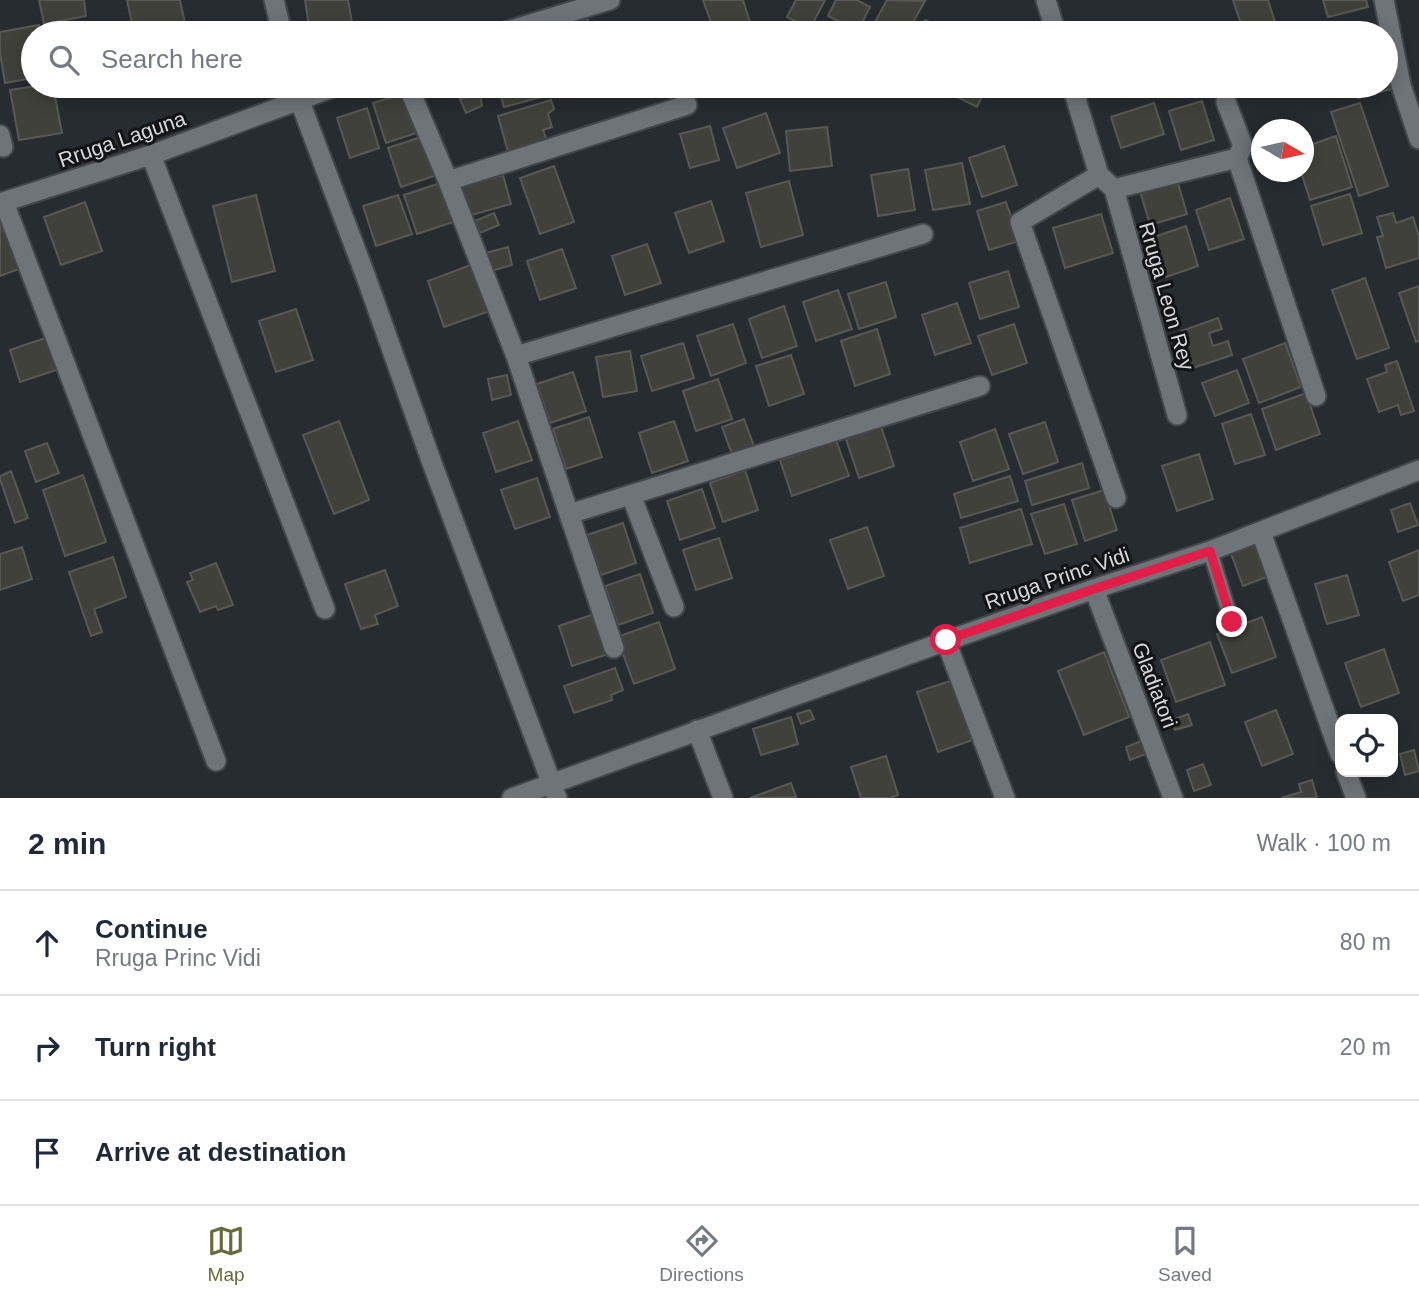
<!DOCTYPE html>
<meta charset="utf-8">
<style>
:root{--surface:#fff;--page:#f2f2f3;--text:#1f2937;--muted:#747a83;--line:#e0e1e3;--accent:#676c3c}
body{margin:0;font-family:Helvetica,sans-serif;background:var(--page);color:var(--text)}
.controls{position:absolute;right:21px;bottom:21px;display:grid;overflow:hidden;border-radius:14px;box-shadow:0 4px 18px #0003}
.controls button{width:63px;height:63px;display:grid;place-items:center;padding:0;border:0;border-bottom:2px solid var(--line);background:var(--surface);color:var(--text);font:35px sans-serif}
.compass{position:absolute;left:1251px;top:119px;width:63px;height:63px;border-radius:50%;background:var(--surface);box-shadow:0 4px 18px #0003;rotate:99deg}
.stop{position:absolute;width:21px;height:21px;margin:-16px;border:5px solid #e11d48;border-radius:50%;background:#fff}
.stop.end{background:#e11d48;border-color:#fff;box-shadow:0 2px 7px #0008}
.list{margin:0;padding:0;list-style:none}
h2{display:flex;justify-content:space-between;align-items:center;height:91px;margin:0;padding:0 28px;font-size:30px}
h2 small{font-size:23px;font-weight:400;color:var(--muted)}
.list li{display:grid;grid-template-columns:46px 1fr auto;gap:21px;align-items:center;box-sizing:border-box;height:105px;padding:0 28px;border-top:2px solid var(--line)}
.list b{display:block;font-size:26px;white-space:nowrap}
.list p{margin:0;font-size:23px;white-space:nowrap;color:var(--muted)}
.list em{font-size:23px;font-style:normal;color:var(--muted)}
.icon{flex:none;width:38px;height:38px;fill:none;stroke:currentColor;stroke-width:2;stroke-linecap:round;stroke-linejoin:round}
.map{position:relative;flex:none;width:1419px;height:798px;overflow:hidden}
.search{position:absolute;background:var(--surface);box-shadow:0 4px 18px #0003;left:21px;right:21px;top:21px;height:77px;display:flex;align-items:center;gap:18px;box-sizing:border-box;padding:0 24px;border-radius:38px;color:var(--muted);font-size:26px}
.sheet{height:406px;background:var(--surface)}
nav{display:flex;justify-content:space-around;align-items:center;box-sizing:border-box;height:98px;border-top:2px solid var(--line);background:var(--surface);font-size:19px;color:var(--muted)}
nav a{display:grid;justify-items:center;gap:4px}
nav .on{color:var(--accent)}
.map>svg:first-child{display:block}
.building{fill:#41413b;stroke:#585952;stroke-width:2}
.lines{fill:none;stroke-linecap:round;stroke-linejoin:round}
.service-casing{stroke:#43474b;stroke-width:18}
.minor-casing{stroke:#43474b;stroke-width:23}
.service{stroke:#6f7479;stroke-width:14}
.minor{stroke:#6f7479;stroke-width:19}
.route{stroke:#e11d48;stroke-width:9}
.labels{text-anchor:middle;dominant-baseline:central;stroke-width:6;stroke-linejoin:round;paint-order:stroke}
.street-label{font-size:21px;fill:#d6d9dc;stroke:#121416}
</style>
<div class="map">
<svg width="1419" height="798" viewBox="0 0 1419 798">
<rect width="100%" height="100%" fill="#272c30"/>
<path class="building" d="M39,0h45l2,16 -42,8z
M127,0h53l7,33h-53z
M305,0h43l6,33h-44z
M703,0h40l8,25 -24,8h-12z
M796,0h29l-15,29 -23,-12z
M836,0h21l13,7 -12,24 -30,-15z
M887,0l38,1 -18,32h-38z
M1233,0h35l9,28 -16,5h-17z
M1323,0h43l2,7 -40,10z
M587,17l3,13 -23,3 -3,-11z
M925,20l26,13h-33z
M39,25l2,8h-8v45l-28,5 -5,-30v-21z
M1386,69l5,20 -33,9 -3,-12h31z
M36,86h17l9,47 -43,7 -9,-50z
M498,86h46l2,10 -42,11z
M952,86h35l-10,21 -28,-14z
M403,94l13,39 -30,10 -13,-40z
M480,95l2,11 -16,7 -6,-14z
M551,100l3,9 -6,5 4,13 -9,3 5,14 -39,11 -11,-39z
M1202,101l12,39 -33,10 -12,-39z
M1154,103l10,31 -43,14 -10,-31z
M1360,103l28,83 -29,10 -28,-84z
M367,108l12,40 -29,10 -13,-40z
M766,113l14,40 -43,15 -14,-40z
M710,126l9,34 -29,8 -10,-34z
M827,127l5,39 -42,5 -4,-40z
M424,136l13,39 -36,12 -13,-39z
M1336,136l16,51 -42,13 -9,-28h3v-25z
M1004,146l13,39 -35,12 -13,-39z
M962,163l8,41 -37,6 -8,-40z
M554,166l20,56 -34,12 -20,-56z
M908,169l7,41 -37,6 -7,-41z
M503,175l8,29 -43,12 -8,-29z
M1177,180l10,34 -37,11 -10,-34z
M789,181l14,54 -42,12 -15,-54z
M440,183l13,39 -36,12 -13,-39z
M1350,194l12,39 -39,12 -12,-39z
M256,195l19,76 -43,11 -19,-76z
M398,195l14,39 -36,12 -13,-40z
M1230,198l14,41 -35,11 -13,-40z
M711,201l13,40 -35,12 -14,-40z
M85,202l17,49 -41,14 -17,-48z
M1006,202l13,39 -30,9 -12,-39z
M494,213l5,12 -19,8 -5,-12z
M1393,213l3,10 17,-6 6,20v21l-33,10 -9,-31 6,-1 -6,-19z
M1101,214l12,39 -48,15 -12,-40z
M5,220l17,48 -22,8v-54z
M1186,226l12,40 -32,11 -12,-40z
M647,244l14,39 -36,12 -13,-39z
M508,247l4,18 -21,6 -5,-18z
M562,249l14,39 -36,12 -13,-39z
M473,264l17,47 -46,16 -16,-46z
M1008,271l11,36 -39,12 -11,-36z
M1365,278l24,70 -32,11 -25,-69z
M886,282l10,35 -37,12 -11,-35z
M1419,286v55l-3,1 -17,-49z
M838,290l14,39 -36,12 -13,-39z
M957,303l14,40 -36,12 -13,-40z
M784,306l13,40 -35,12 -13,-39z
M296,309l17,51 -37,12 -17,-51z
M1218,318l4,11 -13,4 4,13 15,-5 4,14 -39,13 -12,-37z
M733,324l13,39 -35,13 -14,-40z
M1014,324l13,39 -35,12 -14,-39z
M877,329l13,45 -35,12 -14,-45z
M48,337l11,32 -39,13 -10,-32z
M683,343l11,35 -42,13 -11,-35z
M1285,343l16,44 -42,16 -16,-44z
M630,351l7,40 -34,6 -7,-40z
M791,355l13,39 -35,12 -13,-40z
M1397,361l17,50 -13,4 -3,-10 -19,7 -12,-33 20,-7 -2,-7z
M1237,370l12,33 -34,13 -13,-33z
M573,372l13,39 -36,12 -13,-39z
M507,375l4,20 -19,5 -4,-21z
M718,379l14,40 -36,12 -13,-40z
M1306,393l14,41 -44,16 -14,-41z
M1251,414l14,41 -30,9 -13,-40z
M589,417l13,40 -36,12 -13,-40z
M744,419l11,30 -22,8 -11,-30z
M339,421l30,79 -35,14 -31,-79z
M518,421l14,39 -36,12 -13,-39z
M674,421l14,40 -36,12 -13,-40z
M1045,422l13,40 -35,12 -14,-40z
M881,426l13,40 -35,12 -13,-39z
M995,429l14,40 -36,12 -13,-39z
M836,440l13,36 -57,20 -12,-36z
M47,443l12,30 -23,9 -11,-31z
M1199,454l14,45 -36,12 -15,-45z
M1082,463l7,25 -57,17 -7,-24z
M745,470l13,40 -35,12 -13,-39z
M11,471l17,47 -13,5 -15,-44v-3z
M83,475l23,67 -41,14 -22,-66z
M1010,476l8,25 -57,17 -7,-24z
M537,478l13,39 -35,12 -14,-39z
M702,489l13,39 -35,12 -13,-39z
M1104,490l13,40 -32,11 -13,-41z
M1410,503l8,22 -20,7 -7,-22z
M1064,504l13,40 -32,10 -14,-40z
M1021,509l11,35 -62,19 -10,-35z
M623,523l13,40 -35,12 -14,-40z
M867,527l17,49 -36,13 -18,-49z
M1259,537l13,38 -29,11 -14,-38z
M719,538l13,40 -36,12 -13,-40z
M22,547l10,32 -32,11v-36z
M1419,550v45l-16,6 -14,-39z
M113,557l13,40 -32,12 8,23 -11,4 -22,-64z
M216,563l17,42 -15,5 -2,-4 -16,6 -13,-30 6,-2 -3,-7z
M385,570l13,36 -23,9 3,9 -17,5 -16,-45z
M640,574l13,39 -35,12 -13,-39z
M1347,575l12,40 -32,9 -12,-40z
M594,614l14,40 -36,12 -13,-40z
M1262,617l14,40 -44,16 -15,-39z
M659,622l16,47 -41,15 -17,-47z
M1210,642l15,43 -49,17 -15,-42z
M1384,649l15,44 -38,14 -16,-44z
M1104,652l25,65 -45,18 -26,-64z
M615,668l8,22 -12,5 1,5 -38,13 -10,-27z
M953,680l20,60 -35,12 -21,-60z
M810,710l4,9 -13,5 -4,-10z
M1276,710l17,44 -31,12 -17,-44z
M1188,714l4,11 -17,5 -3,-10z
M791,717l7,27 -37,11 -8,-26z
M1141,741l5,13 -16,6 -4,-13z
M1414,750l5,21 -14,4 -5,-21z
M886,756l12,39 -8,3h-29l-10,-31z
M1203,764l8,21 -17,6 -7,-21z
M1312,780l5,18h-36l20,-6 -2,-8z
M791,783l5,14 -46,1z"/>
<g class="lines">
<defs>
<path id="service" d="M1210,551l22,71"/>
<path id="minor" d="M274,0l8,33
M1046,0l10,33
M1384,0l17,85 18,54
M501,33l109,-33
M295,86l4,13 67,178 66,186 125,335
M408,86l40,95 68,175 98,292
M1072,86l27,89
M1226,102l17,44 -6,12 79,238
M0,135l3,12
M151,155l174,454
M448,181l239,-76
M1114,189l63,226
M4,202l212,559
M0,203l151,-48 186,-69
M516,356l407,-122
M631,495l43,112
M1116,498l-96,-276 79,-47 15,14 123,-31
M569,514l411,-128
M1261,532l79,222
M1094,589l79,209
M946,641l59,157
M697,730l26,68
M1346,772l10,26
M512,798l434,-157 148,-52 116,-38 209,-81"/>
</defs>
<use href="#service" class="service-casing"/>
<use href="#minor" class="minor-casing"/>
<use href="#service" class="service"/>
<use href="#minor" class="minor"/>
</g>
<g class="lines">
<path class="route" d="M946,640l148,-51 116,-38 22,71"/>
</g>
<g class="labels">
<g class="street-label">
<text transform="translate(122 139) rotate(-19)">Rruga Laguna</text>
<text transform="translate(1167 296) rotate(74)">Rruga Leon Rey</text>
<text transform="translate(1057 578) rotate(-19)">Rruga Princ Vidi</text>
<text transform="translate(1155 685) rotate(69)">Gladiatori</text>
</g>
</g>
</svg>
<div class="controls">
<button><svg class="icon" aria-label="locate" viewBox="0 0 24 24"><circle cx="12" cy="12" r="6"/><path d="M12 2v4M12 18v4M2 12h4M18 12h4"/></svg></button>
</div>
<svg class="compass" viewBox="-18 -18 36 36"><path d="M0-13l5 13h-10z" fill="#e53935"/><path d="M0 13l5-13h-10z" fill="#747a83"/></svg>
<div class="stop" style="left:946px;top:640px"></div>
<div class="stop end" style="left:1232px;top:622px"></div>
<div class="search"><svg class="icon" aria-label="search" viewBox="0 0 24 24"><circle cx="10" cy="10" r="6"/><path d="M15 15l6 6"/></svg>Search here</div>
</div>
<section class="sheet">
<h2>2 min<small>Walk · 100 m</small></h2>
<ul class="list">
<li><svg class="icon" aria-label="ahead" viewBox="0 0 24 24"><path d="M12 20V5M6 11l6-6 6 6"/></svg><div><b>Continue</b><p>Rruga Princ Vidi</p></div><em>80 m</em></li>
<li><svg class="icon" aria-label="right" viewBox="0 0 24 24"><path d="M7 20v-9h11M14 6l5 5-5 5"/></svg><div><b>Turn right</b></div><em>20 m</em></li>
<li><svg class="icon" aria-label="arrive" viewBox="0 0 24 24"><path d="M6 21V4h12l-3 4 3 4H6"/></svg><div><b>Arrive at destination</b></div></li>
</ul>
</section>
<nav>
<a class="on"><svg class="icon" aria-label="map" viewBox="0 0 24 24"><path d="M3 6l6-2 6 2 6-2v14l-6 2-6-2-6 2zM9 4v14M15 6v14"/></svg>Map</a>
<a><svg class="icon" aria-label="directions" viewBox="0 0 24 24"><path d="M12 3l9 9-9 9-9-9zM9 14v-3h6M13 9l2 2-2 2"/></svg>Directions</a>
<a><svg class="icon" aria-label="saved" viewBox="0 0 24 24"><path d="M7 4h10v16l-5-4-5 4z"/></svg>Saved</a>
</nav>
